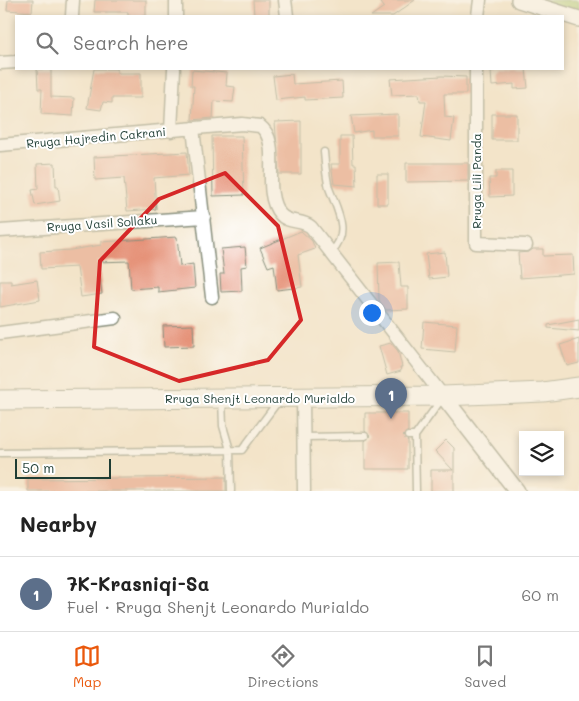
<!DOCTYPE html>
<meta charset="utf-8">
<style>
:root{--surface:#fff;--page:#f2f2f2;--text:#222;--muted:#767676;--line:#e0e0e0;--accent:#ea580c}
body{margin:0;font-family:Mali,sans-serif;background:var(--page);color:var(--text)}
.controls{position:absolute;right:15px;bottom:15px;display:grid;overflow:hidden;border-radius:0px;box-shadow:0 2px 8px #0003}
.controls button{width:45px;height:45px;display:grid;place-items:center;padding:0;border:0;border-bottom:1px solid var(--line);background:var(--surface);color:var(--text);font:25px sans-serif}
.scale{position:absolute;left:15px;bottom:12px;width:96px;box-sizing:border-box;padding-left:5px;border:2px solid #1f3d34;border-top:0;font-size:14px;line-height:18px;white-space:nowrap;color:#1f3d34;-webkit-text-stroke:4px #fff;paint-order:stroke}
.you{position:absolute;left:371px;top:312px;width:18px;height:18px;margin:-12px;border:4px solid #fff;border-radius:50%;background:#1a73e8;box-shadow:0 0 0 8px #1a73e833}
.badge{display:grid;place-items:center;width:32px;height:32px;border-radius:50%;background:var(--accent);color:#fff;font-size:16px;font-weight:700}
.pin{position:absolute;translate:-50% -41px;filter:drop-shadow(0 1px 2px #0008)}
.pin::after{content:'';position:absolute;top:26px;width:18px;height:15px;background:inherit;clip-path:polygon(0 0,100% 0,50% 100%)}
.list{margin:0;padding:0;list-style:none}
h2{display:flex;justify-content:space-between;align-items:center;height:65px;margin:0;padding:0 20px;font-size:21px}
h2 small{font-size:16px;font-weight:400;color:var(--muted)}
.list li{display:grid;grid-template-columns:32px 1fr auto;gap:15px;align-items:center;box-sizing:border-box;height:75px;padding:0 20px;border-top:1px solid var(--line)}
.list b{display:block;font-size:19px;white-space:nowrap}
.list p{margin:0;font-size:16px;white-space:nowrap;color:var(--muted)}
.list em{font-size:16px;font-style:normal;color:var(--muted)}
.icon{flex:none;width:28px;height:28px;fill:none;stroke:currentColor;stroke-width:2;stroke-linecap:round;stroke-linejoin:round}
.map{position:relative;flex:none;width:579px;height:491px;overflow:hidden}
.search{position:absolute;background:var(--surface);box-shadow:0 2px 8px #0003;left:15px;right:15px;top:15px;height:55px;display:flex;align-items:center;gap:12px;box-sizing:border-box;padding:0 18px;border-radius:0px;color:var(--muted);font-size:19px}
.sheet{height:140px;background:var(--surface)}
nav{display:flex;justify-content:space-around;align-items:center;box-sizing:border-box;height:70px;border-top:1px solid var(--line);background:var(--surface);font-size:14px;color:var(--muted)}
nav a{display:grid;justify-items:center;gap:2px}
nav .on{color:var(--accent)}
.map>svg:first-child{display:block}
.green{fill:#aacd76;stroke:#648555}
.building{fill:#e59177}
.lines{fill:none;stroke-linecap:round;stroke-linejoin:round}
.service-casing{stroke:#89907e;stroke-width:9}
.minor-casing{stroke:#89907e;stroke-width:15}
.tertiary-casing{stroke:#89907e;stroke-width:18}
.primary-casing{stroke:#89907e;stroke-width:21}
.service{stroke:#fff;stroke-width:6}
.minor{stroke:#fff;stroke-width:12}
.tertiary{stroke:#fff;stroke-width:15}
.primary{stroke:#fff;stroke-width:19}
.marked{fill:none;stroke:#d62828;stroke-width:4;stroke-linejoin:round}
.labels{text-anchor:middle;dominant-baseline:central;stroke-width:4;stroke-linejoin:round;paint-order:stroke}
.street-label{font-size:12px;fill:#1f3d34;stroke:#fff}
</style>
<div class="map">
<svg width="579" height="491" viewBox="0 0 579 491">
<rect width="100%" height="100%" fill="#fff"/>
<filter id="ink" filterUnits="userSpaceOnUse"><feTurbulence type="fractalNoise" baseFrequency=".02" numOctaves="2"/><feDisplacementMap in="SourceGraphic" scale="10" xChannelSelector="R" yChannelSelector="G"/><feConvolveMatrix kernelMatrix="1 2 1 2 8 2 1 2 1" color-interpolation-filters="sRGB"/></filter>
<filter id="wash" filterUnits="userSpaceOnUse"><feTurbulence type="fractalNoise" baseFrequency=".0096" numOctaves="4" result="noise"/><feDisplacementMap in="SourceGraphic" scale="20" xChannelSelector="R" yChannelSelector="G"/><feGaussianBlur stdDeviation="1.12" result="paint"/><feColorMatrix in="noise" values="0 0 0 0 0 0 0 0 0 0 0 0 0 0 0 0 0 1.4 0 .05"/><feComposite in="paint" operator="in"/></filter>
<g filter="url(#wash)">
<rect width="100%" height="100%" fill="#f3e4c9"/>
<path class="green" d="M531,0h48v12z"/>
<g id="blocks">
<path class="building" d="M8,0h25l-1,12 -25,-2z
M95,0h51v16h-18v-4h-34z
M253,0h16v16h-15z
M379,0h36l-22,16h-22l13,-9z
M37,69h14v28l23,1 -1,18 -32,-2 1,-25h-4z
M94,69h23v4h24v25h-29v5l-9,-1 -2,8 -14,-2z
M494,69h32l2,19 -14,1v-5l-22,2 -1,-15h3z
M192,70l35,3 -1,13 9,1 -2,15 -19,-1 -1,17 -21,2 2,-34h-3z
M292,74l1,10 49,-3 1,17 -38,2v-3l-29,3 -3,-24z
M442,76l24,1v17h-22l1,23 9,1 -3,23 -30,-4 5,-36h-6l-1,-7 -27,1 -2,-16z
M398,114v22h-26v-6l-18,3 -3,-17z
M492,114h25v26h-25z
M301,121v53h-22l-4,-52z
M212,136h30l2,59 -31,1z
M340,136h12l1,28h3l1,22 -23,-2 -3,-20h9z
M187,152l2,23 -35,3 2,31 -29,2 -3,-33 -29,2 -1,-23z
M55,163l1,23h2l2,15 -25,4 -3,-15 6,-1 -1,-25z
M406,163h62v18l-62,1z
M496,171h16v25l-22,1 -1,-19h7z
M377,174h11v30h-11z
M301,231l11,10 3,8 -17,6 4,32 -25,3 -3,-25 -6,2 -8,-19z
M177,237l3,29 13,-2 2,24 -37,4v-5l-27,2 -2,-28 -31,1 4,32 -21,3 -4,-30 -36,2 -1,-17 31,-2 30,-5v-3z
M245,247l2,19 -6,1 1,24 -21,1 -1,-18h4l-3,-25z
M533,249h10v7l30,-1 1,19 -54,4 -2,-25 11,-1z
M445,252l2,25 -18,2 -3,-25z
M399,262l2,25h7v22l-22,1 -7,-10 -1,-37z
M37,280l3,20 -40,7v-26h11v3z
M579,319v12l-31,-3v-3z
M424,322l33,3 -2,27 -33,-3z
M193,325l1,21 -30,1 -1,-21z
M579,339v24l-12,3 -7,-21z
M391,343l7,8 4,16h-2l1,4 -14,4 -8,-29z
M365,413h43v18l-5,5 5,5v28h-43v-28l5,-5 -5,-5z
M446,440l8,8v43h-23v-21h22l-18,-19z
M226,477v14h-198v-12z"/>
</g>
</g>
<g filter="url(#ink)">
<use href="#blocks" fill-opacity="0" stroke="#89907e" stroke-width="1"/>
<g class="lines">
<defs>
<path id="service" d="M324,152c1,12 2,25 5,36 8,22 22,44 3,63
M222,399l1,27 7,24 1,41
M408,436h7l26,-36
M415,436l1,55
M305,437l60,-1
M0,453l242,-3 37,-50"/>
<path id="minor" d="M285,0l2,16
M72,16l1,-16
M176,16v-16
M478,16l2,-16
M0,63l16,-1
M476,69v174l50,2
M193,128l19,169
M171,131l3,-62
M0,145l242,-21 18,2c23,17 0,64 20,88 8,10 22,5 31,13l132,169
M0,231l204,-14
M0,333l115,-15
M303,397l1,94"/>
<path id="tertiary" d="M519,0l60,19
M443,396l74,95"/>
<path id="primary" d="M0,400l443,-4 100,-4 36,-5"/>
</defs>
<use href="#service" class="service-casing"/>
<use href="#minor" class="minor-casing"/>
<use href="#tertiary" class="tertiary-casing"/>
<use href="#primary" class="primary-casing"/>
<use href="#service" class="service"/>
<use href="#minor" class="minor"/>
<use href="#tertiary" class="tertiary"/>
<use href="#primary" class="primary"/>
</g>
</g>
<path d="M0 0H579V491H0ZM225,173l53,53 23,94 -33,40 -89,21 -85,-34 6,-86 59,-62z" fill="#f3e4c9" fill-opacity=".55" fill-rule="evenodd"/>
<path class="marked" d="M225,173l53,53 23,94 -33,40 -89,21 -85,-34 6,-86 59,-62z"/>
<g class="labels">
<g class="street-label">
<text transform="translate(96 137) rotate(-5)">Rruga Hajredin Cakrani</text>
<text transform="translate(476 181) rotate(-90)">Rruga Lili Panda</text>
<text transform="translate(102 223) rotate(-4)">Rruga Vasil Sollaku</text>
<text x="260" y="398">Rruga Shenjt Leonardo Murialdo</text>
</g>
</g>
</svg>
<div class="controls">
<button><svg class="icon" aria-label="layers" viewBox="0 0 24 24"><path d="M12 4l9 5-9 5-9-5zM3 14l9 5 9-5"/></svg></button>
</div>
<div class="scale">50 m</div>
<div class="you"></div>
<div class="pin badge" style="left:391px;top:419px;background:#5c6f8a">1</div>
<div class="search"><svg class="icon" aria-label="search" viewBox="0 0 24 24"><circle cx="10" cy="10" r="6"/><path d="M15 15l6 6"/></svg>Search here</div>
</div>
<section class="sheet">
<h2>Nearby<small></small></h2>
<ul class="list">
<li><span class="badge" style="background:#5c6f8a">1</span><div><b>7K-Krasniqi-Sa</b><p>Fuel · Rruga Shenjt Leonardo Murialdo</p></div><em>60 m</em></li>
</ul>
</section>
<nav>
<a class="on"><svg class="icon" aria-label="map" viewBox="0 0 24 24"><path d="M3 6l6-2 6 2 6-2v14l-6 2-6-2-6 2zM9 4v14M15 6v14"/></svg>Map</a>
<a><svg class="icon" aria-label="directions" viewBox="0 0 24 24"><path d="M12 3l9 9-9 9-9-9zM9 14v-3h6M13 9l2 2-2 2"/></svg>Directions</a>
<a><svg class="icon" aria-label="saved" viewBox="0 0 24 24"><path d="M7 4h10v16l-5-4-5 4z"/></svg>Saved</a>
</nav>
